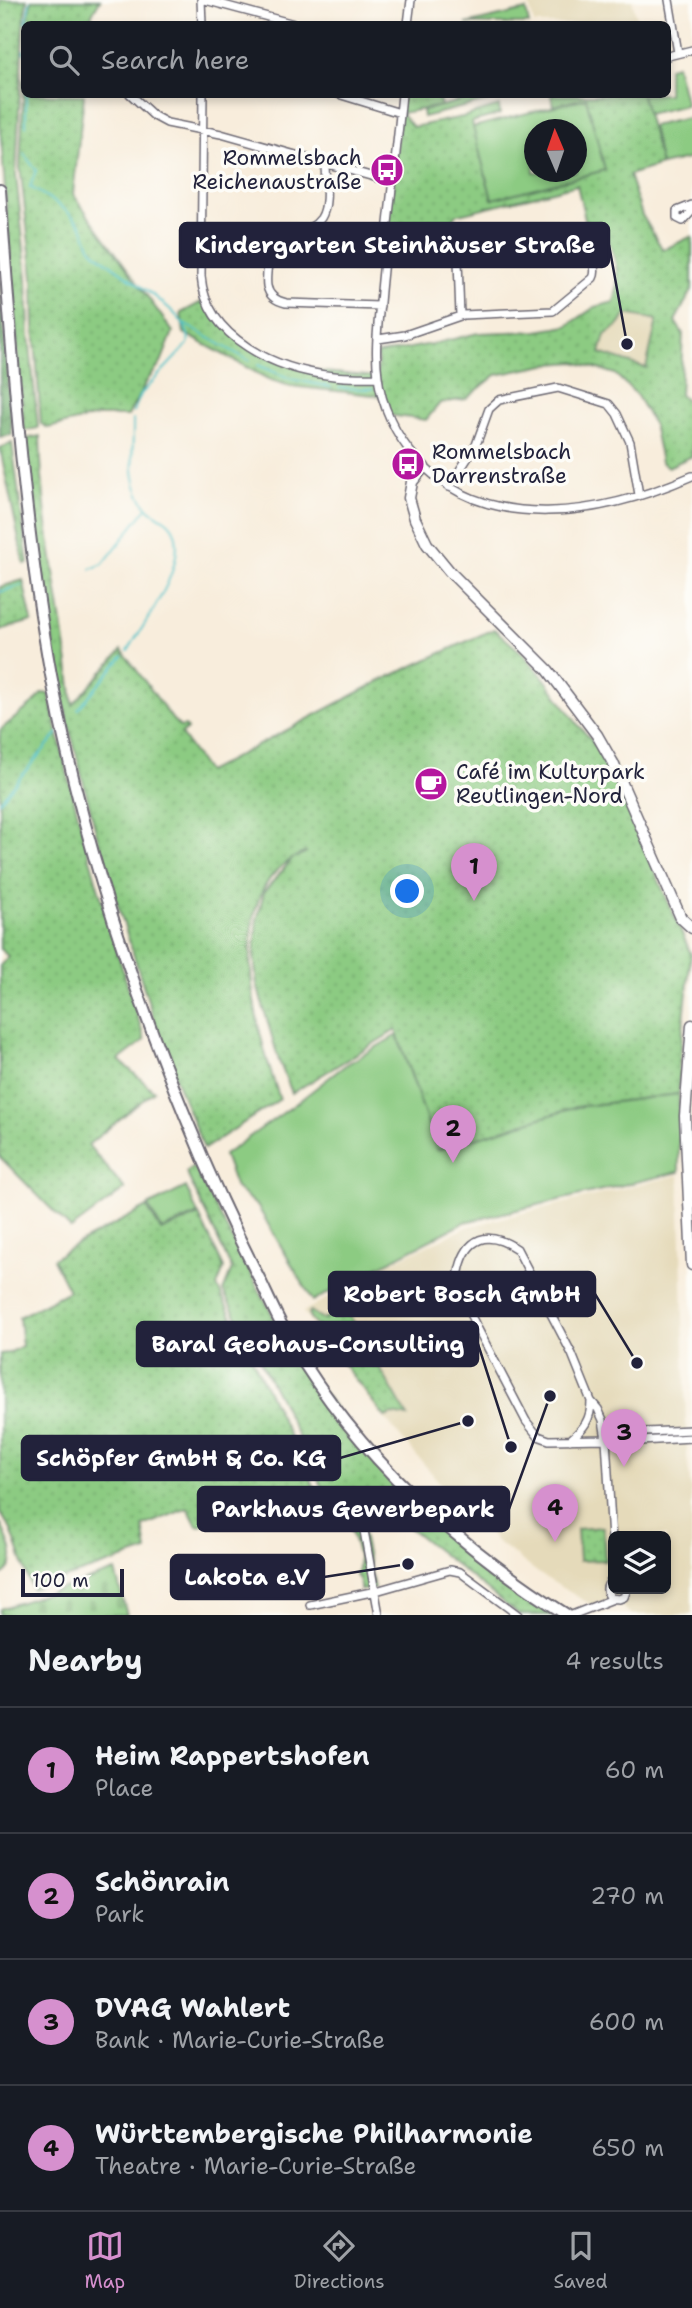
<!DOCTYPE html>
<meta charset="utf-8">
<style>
:root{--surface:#171b24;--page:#20242c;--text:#f1f3f6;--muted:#9ea1a6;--line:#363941;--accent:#d690ce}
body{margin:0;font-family:"Shantell Sans",sans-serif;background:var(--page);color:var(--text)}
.controls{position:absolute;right:21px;bottom:21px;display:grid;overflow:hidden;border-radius:10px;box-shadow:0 4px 10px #0003}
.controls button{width:63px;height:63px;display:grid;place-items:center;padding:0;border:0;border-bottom:2px solid var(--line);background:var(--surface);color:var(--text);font:35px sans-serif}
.compass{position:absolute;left:524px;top:119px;width:63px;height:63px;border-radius:50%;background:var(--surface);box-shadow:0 4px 10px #0003;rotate:358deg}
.scale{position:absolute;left:21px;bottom:18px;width:103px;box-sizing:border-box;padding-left:7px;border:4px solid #22223b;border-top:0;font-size:19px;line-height:24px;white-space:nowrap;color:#22223b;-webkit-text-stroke:5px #fdfcf7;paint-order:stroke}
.you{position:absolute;left:408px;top:892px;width:24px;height:24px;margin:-18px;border:5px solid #fff;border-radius:50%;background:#1a73e8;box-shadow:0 0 0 10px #1a73e833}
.badge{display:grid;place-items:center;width:46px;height:46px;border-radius:50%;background:var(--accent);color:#111;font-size:23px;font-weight:700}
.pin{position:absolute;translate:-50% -58px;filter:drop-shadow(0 2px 4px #0008)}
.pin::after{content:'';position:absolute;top:37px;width:24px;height:21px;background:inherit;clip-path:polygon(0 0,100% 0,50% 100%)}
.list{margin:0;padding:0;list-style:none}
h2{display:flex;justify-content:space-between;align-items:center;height:91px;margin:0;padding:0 28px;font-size:30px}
h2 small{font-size:23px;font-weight:400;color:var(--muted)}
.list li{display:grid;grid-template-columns:46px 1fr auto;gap:21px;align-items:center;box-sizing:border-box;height:126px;padding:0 28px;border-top:2px solid var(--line)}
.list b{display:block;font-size:26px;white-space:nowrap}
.list p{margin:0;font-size:23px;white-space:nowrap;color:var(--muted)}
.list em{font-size:23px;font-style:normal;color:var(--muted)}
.icon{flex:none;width:38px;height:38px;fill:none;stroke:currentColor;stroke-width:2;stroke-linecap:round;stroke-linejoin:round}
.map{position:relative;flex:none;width:692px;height:1615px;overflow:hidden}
.search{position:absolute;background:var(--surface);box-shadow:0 4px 10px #0003;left:21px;right:21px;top:21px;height:77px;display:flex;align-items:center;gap:18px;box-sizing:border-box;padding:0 24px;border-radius:10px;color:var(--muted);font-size:26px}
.sheet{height:595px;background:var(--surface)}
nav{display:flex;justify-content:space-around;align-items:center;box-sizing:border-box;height:98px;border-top:2px solid var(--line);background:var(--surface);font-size:19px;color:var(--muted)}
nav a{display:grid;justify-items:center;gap:4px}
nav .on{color:var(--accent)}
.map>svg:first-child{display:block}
.built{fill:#e5daba;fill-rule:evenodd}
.grass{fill:url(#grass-dots);stroke:#57765e;stroke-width:2;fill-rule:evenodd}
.forest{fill:url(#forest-crowns);stroke:#4a6856;stroke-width:2}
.cemetery{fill:url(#cemetery-stones);stroke:#57765e;stroke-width:2}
.garden{fill:#8ccb82;stroke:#57765e;stroke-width:2;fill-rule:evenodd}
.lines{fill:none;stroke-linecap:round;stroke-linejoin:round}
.stream{stroke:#55c3c9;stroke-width:2}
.street-casing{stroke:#6d6973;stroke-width:10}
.secondary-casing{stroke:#6d6973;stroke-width:13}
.primary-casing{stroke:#6d6973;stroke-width:14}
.street{stroke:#fff;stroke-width:7}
.secondary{stroke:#fff;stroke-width:10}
.primary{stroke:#fff;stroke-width:10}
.labels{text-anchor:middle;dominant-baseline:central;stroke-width:7;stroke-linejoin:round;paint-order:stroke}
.poi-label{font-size:21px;fill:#22223b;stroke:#fdfcf7;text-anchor:start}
.leader{fill:none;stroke:#22223b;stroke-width:2.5}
.callout-dot{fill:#22223b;stroke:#fdfcf7;stroke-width:2.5}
.callout{fill:#22223b;stroke:#22223b;stroke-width:2.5}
.callout-label{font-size:23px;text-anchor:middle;font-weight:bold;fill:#fff}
</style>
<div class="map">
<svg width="692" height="1615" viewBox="0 0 692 1615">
<defs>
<pattern id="grass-dots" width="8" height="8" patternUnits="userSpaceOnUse" patternTransform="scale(1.75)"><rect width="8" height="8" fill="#8ccb82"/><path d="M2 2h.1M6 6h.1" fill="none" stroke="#78ae71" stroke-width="1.8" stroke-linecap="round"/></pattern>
<pattern id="forest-crowns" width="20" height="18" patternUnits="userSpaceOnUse" patternTransform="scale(1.75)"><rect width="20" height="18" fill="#71af70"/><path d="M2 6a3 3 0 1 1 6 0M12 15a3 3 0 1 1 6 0" fill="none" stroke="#5c8e5d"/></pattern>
<pattern id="cemetery-stones" width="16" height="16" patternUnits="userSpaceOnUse" patternTransform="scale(1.75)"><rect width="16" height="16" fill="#8ccb82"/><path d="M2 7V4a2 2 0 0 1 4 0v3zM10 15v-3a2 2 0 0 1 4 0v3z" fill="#78ae71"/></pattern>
</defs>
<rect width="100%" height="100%" fill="#fdfcf7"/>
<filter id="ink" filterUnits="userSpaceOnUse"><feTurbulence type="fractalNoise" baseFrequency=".0143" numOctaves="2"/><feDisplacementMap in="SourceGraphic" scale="14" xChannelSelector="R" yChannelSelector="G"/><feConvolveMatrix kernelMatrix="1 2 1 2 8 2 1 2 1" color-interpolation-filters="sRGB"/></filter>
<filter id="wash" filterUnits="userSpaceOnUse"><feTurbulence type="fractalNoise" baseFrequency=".00686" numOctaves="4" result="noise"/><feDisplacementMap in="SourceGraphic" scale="28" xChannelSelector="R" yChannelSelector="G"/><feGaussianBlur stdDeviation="1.57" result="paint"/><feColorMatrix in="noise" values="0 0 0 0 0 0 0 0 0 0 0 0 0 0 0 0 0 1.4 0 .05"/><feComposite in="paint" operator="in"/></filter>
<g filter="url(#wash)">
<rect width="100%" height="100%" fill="#f8eddc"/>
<path class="built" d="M528,0h104l6,24h-104z
M626,314l31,6 -11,48 -46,-15 5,-18 15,-11z
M679,1175l8,281 5,44v115h-60l-8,-6 -3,-7 -5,-3 -21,8 -54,-32 -45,-34 -43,-43 -79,-92 -71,-94 76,-44 88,-41zM613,1536h53v53h-53z"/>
<path class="grass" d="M0,0h27l-4,27 -7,147 11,104 2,57 9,93 -14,3 -24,-306z
M31,0h69l-8,14 -1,10h-64z
M24,79v15l60,1 -11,99 100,138 -13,33 -12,14 -20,37h-30l-50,12 -7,-4 -7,-98 -1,-49 -13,-110z
M402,95h36l3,11 -40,7 12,14 50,-10 36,-11 1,8 -28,8 20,77 113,-29 -19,-72 -33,8 -2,-11h91l19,70 -32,10 13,40 21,35 29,-14v54l-17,31 8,13 -3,61 12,9v52l-24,11 -7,-5 -8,-38 -17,-30 -21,-20 -40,-12 -25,2 -54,11 -30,24 -26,4 -14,17 -37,-5 -7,-19 -92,-10 -22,-7 -84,-46 -3,-20 24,-13 9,18 48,36 41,16 74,7 1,-23 59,-11 41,-10 59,-2 30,-5 28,-19 19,-5c9,-29 -1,-51 -12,-77l-15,2 -10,-42 -122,30 -5,12 -64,16zM626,314l31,6 -11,48 -46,-15 5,-18 15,-11z
M40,436c2,93 24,178 33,269l49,-55 51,70 7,7 5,-1 2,3 -6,5 26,38 173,-91 114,-52 28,24 22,25 35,48 34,38 4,10 -4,2 78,178 -12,112v28l-102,13 -140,43 -41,-120 -104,63 -13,-32 -22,-76 -3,-30 3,-35 7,-28 29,-34 14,-6c-91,31 -51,181 -27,247l-76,50 -41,-101 -61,-193 -37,-145 -26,-146 -14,-125z
M12,443l16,120 -4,1 -24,-116z
M23,580l9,41 -32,9v-43z
M42,693l7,1c25,117 59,232 96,346l-26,20 35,31 -66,54 37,44 -54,40 -71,-72v-191l8,-10 -8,-7v-219l36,-29z
M194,1167l94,177 94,128 65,64 48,38 59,41h-35l-117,-93 -24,-11 1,11 -10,2 -6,-17 -29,5 -53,-111 -58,-110 9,-22 -46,-97z
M147,1207l14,24 38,-16 25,53 -7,18 107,221 -127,19 -9,-18 -45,18 4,25 -115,38 -21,-59 -11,-18v-158l9,-1 13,-7 -3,-29 50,-26 -16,-32 26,-16z
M346,1309l62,108 -16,-3 -7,3 -41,-52 -36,-50 2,-4 13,8z
M349,1514l8,3 4,8 13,64 -14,1v-8l-4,-7c8,-18 -5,-40 -9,-59z
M603,1527l2,33 -26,1 -2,-32z"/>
<path class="forest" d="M0,281l12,154 -12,2z"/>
<path class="cemetery" d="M115,1571l12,44h-127v-6z"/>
<path class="garden" d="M526,10l3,14h-63z
M676,65l10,40 -39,9 -5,-19 26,-1v-27z
M486,94l25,1 -88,22 -1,-6z
M586,98l19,72 -113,29 -19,-72zM534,130h42v42h-42z
M692,117v41l-31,7 -9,-39z
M397,1035l40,115 140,-43 102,-13v78l-214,50 -152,79 -55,-94 -22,-19 -12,-33 70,-50 50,-39z
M186,1187l12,27 -36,16 -14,-24z
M0,1523c9,18 22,41 0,53z"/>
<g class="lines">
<path class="stream" d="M26,24l4,-23
M24,50v3
M26,94v32
M24,154l12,16 -6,17c17,10 38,22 51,38 5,7 6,18 11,24 20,23 104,63 96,95l-47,50 -8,19
M184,324l66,37
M258,365l33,14 40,8
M339,388l33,1
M91,569l12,-5 43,-55
M0,592l22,-7
M128,651c17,-30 58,-82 47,-118 -5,-15 -18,-15 -27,-25 -22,-25 -14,-58 -15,-88
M78,709l45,-53
M0,801l58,-68"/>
</g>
</g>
<g filter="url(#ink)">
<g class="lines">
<defs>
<path id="street" d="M201,0l1,24
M205,0l89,24
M669,0l9,53
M408,24l3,-24
M668,56l24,-6
M130,94l24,22 13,7 54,11 171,48
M203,94l-2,182c5,63 76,94 133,100 14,2 29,1 44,1
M338,94l62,19
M402,94c-6,66 -15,131 -21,197 -2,27 -7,57 -3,85 3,29 18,60 37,81 70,81 191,57 277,19
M325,164c0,15 5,40 -4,54 -16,23 -50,7 -53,46 -1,7 -2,15 -1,22 2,10 10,15 19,17l94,3
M692,205l-15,6v7l6,3 9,-10
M378,339l27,-4 58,-20 90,-4 40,-33c7,-13 -12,-41 -24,-49l-102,23 -9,8 2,56
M449,487l27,-42 13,-36 10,-9 59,-12 51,16 8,10 13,28 9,53
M607,1439l15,-6 70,-3
M570,1440c14,-12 21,-20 21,-39
M233,1525l118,-14 8,4 4,10 16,90
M613,1557l-7,-118 -3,-19 -5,-11 -7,-8 -19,-47 -55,-105c-41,-27 -58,1 -60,40l69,132 12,15 11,4 57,-1 17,3 69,-4
M613,1579c-7,6 -8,12 -2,19l8,1 5,-2 3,-8
M310,1605l66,-14 74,-21 10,2 58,43
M572,1615l41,-16"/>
<path id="secondary" d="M424,467l-12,15 -3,16 6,21 12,25 23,28 98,98 49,65 16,28 68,155 11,10
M692,1025l-7,91 7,149"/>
<path id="primary" d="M0,190c12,162 22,325 51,485 28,152 76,300 135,443 22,54 46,107 73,160 10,21 20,44 32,64 68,115 164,202 276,273"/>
</defs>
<use href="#street" class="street-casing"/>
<use href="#secondary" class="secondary-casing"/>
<use href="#primary" class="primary-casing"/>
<use href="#street" class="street"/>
<use href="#secondary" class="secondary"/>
<use href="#primary" class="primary"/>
</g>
</g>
<defs>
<symbol id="bus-disc" viewBox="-11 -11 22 22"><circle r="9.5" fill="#b5179e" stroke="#fdfcf7"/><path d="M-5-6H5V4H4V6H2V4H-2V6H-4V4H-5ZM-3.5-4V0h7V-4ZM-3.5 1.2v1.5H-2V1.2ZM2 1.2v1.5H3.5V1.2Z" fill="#fff"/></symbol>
<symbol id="cafe-disc" viewBox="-11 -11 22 22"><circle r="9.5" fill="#b5179e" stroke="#fdfcf7"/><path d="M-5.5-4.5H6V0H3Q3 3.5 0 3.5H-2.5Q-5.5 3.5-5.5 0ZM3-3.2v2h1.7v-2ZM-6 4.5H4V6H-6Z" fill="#fff"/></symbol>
</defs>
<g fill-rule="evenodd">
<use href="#bus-disc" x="368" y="151" width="38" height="38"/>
<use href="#bus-disc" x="389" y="445" width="38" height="38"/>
<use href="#cafe-disc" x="412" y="765" width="38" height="38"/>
</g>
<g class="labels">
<g class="poi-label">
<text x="362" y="158" text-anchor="end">Rommelsbach<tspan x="362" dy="24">Reichenaustraße</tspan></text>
<text x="432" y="452">Rommelsbach<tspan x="432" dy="24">Darrenstraße</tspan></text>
<text x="456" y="772">Café im Kulturpark<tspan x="456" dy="24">Reutlingen-Nord</tspan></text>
</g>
</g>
<path class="leader" d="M627 344L609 245M637 1363L595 1294M511 1447L478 1344M468 1421L340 1458M550 1396L509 1509M408 1564L324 1577"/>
<g class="callout-dot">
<circle cx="627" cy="344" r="7"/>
<circle cx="637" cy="1363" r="7"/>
<circle cx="511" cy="1447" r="7"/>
<circle cx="468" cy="1421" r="7"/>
<circle cx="550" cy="1396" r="7"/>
<circle cx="408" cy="1564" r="7"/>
</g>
<g class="callout">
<rect x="180" y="223" width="429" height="44" rx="7"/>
<rect x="329" y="1272" width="266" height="44" rx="7"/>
<rect x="137" y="1322" width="341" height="44" rx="7"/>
<rect x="22" y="1436" width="318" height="44" rx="7"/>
<rect x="198" y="1487" width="311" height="44" rx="7"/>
<rect x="171" y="1555" width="153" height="44" rx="7"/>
</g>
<g class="callout-label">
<text x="395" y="253">Kindergarten Steinhäuser Straße</text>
<text x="462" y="1302">Robert Bosch GmbH</text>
<text x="308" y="1352">Baral Geohaus-Consulting</text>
<text x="181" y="1466">Schöpfer GmbH &amp; Co. KG</text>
<text x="353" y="1517">Parkhaus Gewerbepark</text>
<text x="247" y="1585">Lakota e.V</text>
</g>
</svg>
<div class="controls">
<button><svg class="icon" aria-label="layers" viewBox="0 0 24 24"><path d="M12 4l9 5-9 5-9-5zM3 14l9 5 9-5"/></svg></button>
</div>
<svg class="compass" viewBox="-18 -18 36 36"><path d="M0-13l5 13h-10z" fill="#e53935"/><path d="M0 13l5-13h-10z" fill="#9ea1a6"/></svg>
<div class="scale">100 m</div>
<div class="you"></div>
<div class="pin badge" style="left:474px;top:901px">1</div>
<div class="pin badge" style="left:453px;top:1163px">2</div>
<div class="pin badge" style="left:624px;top:1467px">3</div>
<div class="pin badge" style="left:555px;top:1542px">4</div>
<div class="search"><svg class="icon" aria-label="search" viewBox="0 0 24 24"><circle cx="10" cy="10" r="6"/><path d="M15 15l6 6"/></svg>Search here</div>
</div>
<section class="sheet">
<h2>Nearby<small>4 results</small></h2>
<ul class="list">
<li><span class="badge">1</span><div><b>Heim Rappertshofen</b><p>Place</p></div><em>60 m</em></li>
<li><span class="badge">2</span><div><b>Schönrain</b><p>Park</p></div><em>270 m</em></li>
<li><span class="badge">3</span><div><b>DVAG Wahlert</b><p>Bank · Marie-Curie-Straße</p></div><em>600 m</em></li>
<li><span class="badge">4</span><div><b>Württembergische Philharmonie</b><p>Theatre · Marie-Curie-Straße</p></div><em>650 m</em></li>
</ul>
</section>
<nav>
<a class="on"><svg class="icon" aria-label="map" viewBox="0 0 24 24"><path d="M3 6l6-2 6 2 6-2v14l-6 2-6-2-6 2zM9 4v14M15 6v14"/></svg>Map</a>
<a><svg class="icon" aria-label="directions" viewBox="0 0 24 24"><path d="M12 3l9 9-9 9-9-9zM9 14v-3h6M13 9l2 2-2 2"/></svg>Directions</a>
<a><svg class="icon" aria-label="saved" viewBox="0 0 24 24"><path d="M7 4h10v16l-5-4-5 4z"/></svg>Saved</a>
</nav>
